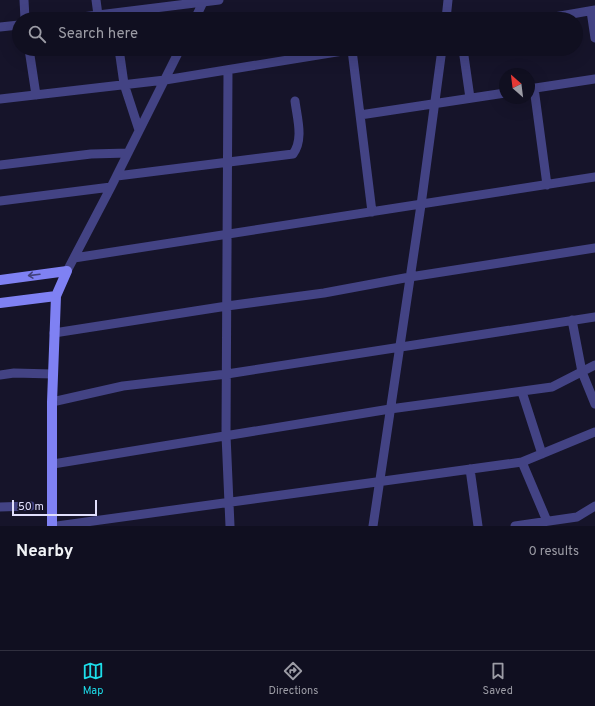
<!DOCTYPE html>
<style>
:root{--surface:#100f20;--page:#1e1d2d;--text:#f1f3f6;--muted:#9c9ca5;--line:#302f3e;--accent:#1ddeea}
body{margin:0;font-family:Overpass,sans-serif;background:var(--page);color:var(--text)}
.compass{position:absolute;left:499px;top:68px;width:36px;height:36px;border-radius:50%;background:var(--surface);box-shadow:0 4px 16px #0002;rotate:332deg}
.scale{position:absolute;left:12px;bottom:10px;width:85px;box-sizing:border-box;padding-left:4px;border:2px solid #e1dffc;border-top:0;font-size:11px;line-height:14px;white-space:nowrap;color:#e1dffc;-webkit-text-stroke:3px #16142a;paint-order:stroke}
.list{margin:0;padding:0;list-style:none}
h2{display:flex;justify-content:space-between;align-items:center;height:52px;margin:0;padding:0 16px;font-size:17px}
h2 small{font-size:13px;font-weight:400;color:var(--muted)}
.icon{flex:none;width:22px;height:22px;fill:none;stroke:currentColor;stroke-width:2;stroke-linecap:round;stroke-linejoin:round}
.map{position:relative;flex:none;width:595px;height:526px;overflow:hidden}
.search{position:absolute;background:var(--surface);box-shadow:0 4px 16px #0002;left:12px;right:12px;top:12px;height:44px;display:flex;align-items:center;gap:10px;box-sizing:border-box;padding:0 14px;border-radius:22px;color:var(--muted);font-size:15px}
.sheet{height:124px;background:var(--surface)}
nav{display:flex;justify-content:space-around;align-items:center;box-sizing:border-box;height:56px;border-top:1px solid var(--line);background:var(--surface);font-size:11px;color:var(--muted)}
nav a{display:grid;justify-items:center;gap:2px}
nav .on{color:var(--accent)}
.map>svg:first-child{display:block}
.lines{fill:none;stroke-linecap:round;stroke-linejoin:round}
.street{stroke:#434384;stroke-width:9}
.secondary{stroke:#7f81f3;stroke-width:10}
.oneway{stroke:#40407a}
</style>
<div class="map">
<svg width="595" height="526" viewBox="0 0 595 526">
<rect width="100%" height="100%" fill="#16142a"/>
<g class="lines">
<path class="street" d="M24,0l1,19
M96,0l2,15
M591,11l4,27
M66,19l153,-19
M195,19l9,-19
M446,19l2,-19
M543,19l52,-9
M0,27l19,-2
M29,49l7,46
M119,49l5,35 15,46
M463,49l7,49
M352,50l20,162
M228,70l-2,365 4,91
M534,88l13,97
M529,89l66,-10
M0,99l165,-19 190,-31
M360,115l145,-22
M0,165l91,-11 37,-1
M117,176l176,-22c11,-15 4,-36 2,-53
M0,201l111,-14
M74,258c173,-28 347,-53 521,-81
M67,271l44,-84 69,-138
M572,320l10,52 13,32
M54,333l173,-27 97,-13 86,-16 185,-29
M0,375l14,-2 39,1
M522,392l20,62
M52,402l71,-16 104,-12 368,-57
M522,462l25,59
M53,464l337,-55 162,-22 43,-22
M470,469l8,57
M0,507l31,-1
M57,526l465,-64 73,-30
M373,526l48,-321 21,-156
M515,526l62,-9 18,-11"/>
<path class="secondary" d="M0,280l67,-9
M0,303l56,-7
M52,526v-124l4,-106 11,-25"/>
</g>
<defs><path id="oneway-shaft" d="M-6 0H5M1.5-3L5.5 0L1.5 3" fill="none" stroke-width="1.6" stroke-linecap="round" stroke-linejoin="round"/></defs>
<use class="oneway" href="#oneway-shaft" transform="translate(34 275) rotate(173)"/>
</svg>
<svg class="compass" viewBox="-18 -18 36 36"><path d="M0-13l5 13h-10z" fill="#e53935"/><path d="M0 13l5-13h-10z" fill="#9c9ca5"/></svg>
<div class="scale">50 m</div>
<div class="search"><svg class="icon" aria-label="search" viewBox="0 0 24 24"><circle cx="10" cy="10" r="6"/><path d="M15 15l6 6"/></svg>Search here</div>
</div>
<section class="sheet">
<h2>Nearby<small>0 results</small></h2>
<ul class="list">
</ul>
</section>
<nav>
<a class="on"><svg class="icon" aria-label="map" viewBox="0 0 24 24"><path d="M3 6l6-2 6 2 6-2v14l-6 2-6-2-6 2zM9 4v14M15 6v14"/></svg>Map</a>
<a><svg class="icon" aria-label="directions" viewBox="0 0 24 24"><path d="M12 3l9 9-9 9-9-9zM9 14v-3h6M13 9l2 2-2 2"/></svg>Directions</a>
<a><svg class="icon" aria-label="saved" viewBox="0 0 24 24"><path d="M7 4h10v16l-5-4-5 4z"/></svg>Saved</a>
</nav>
